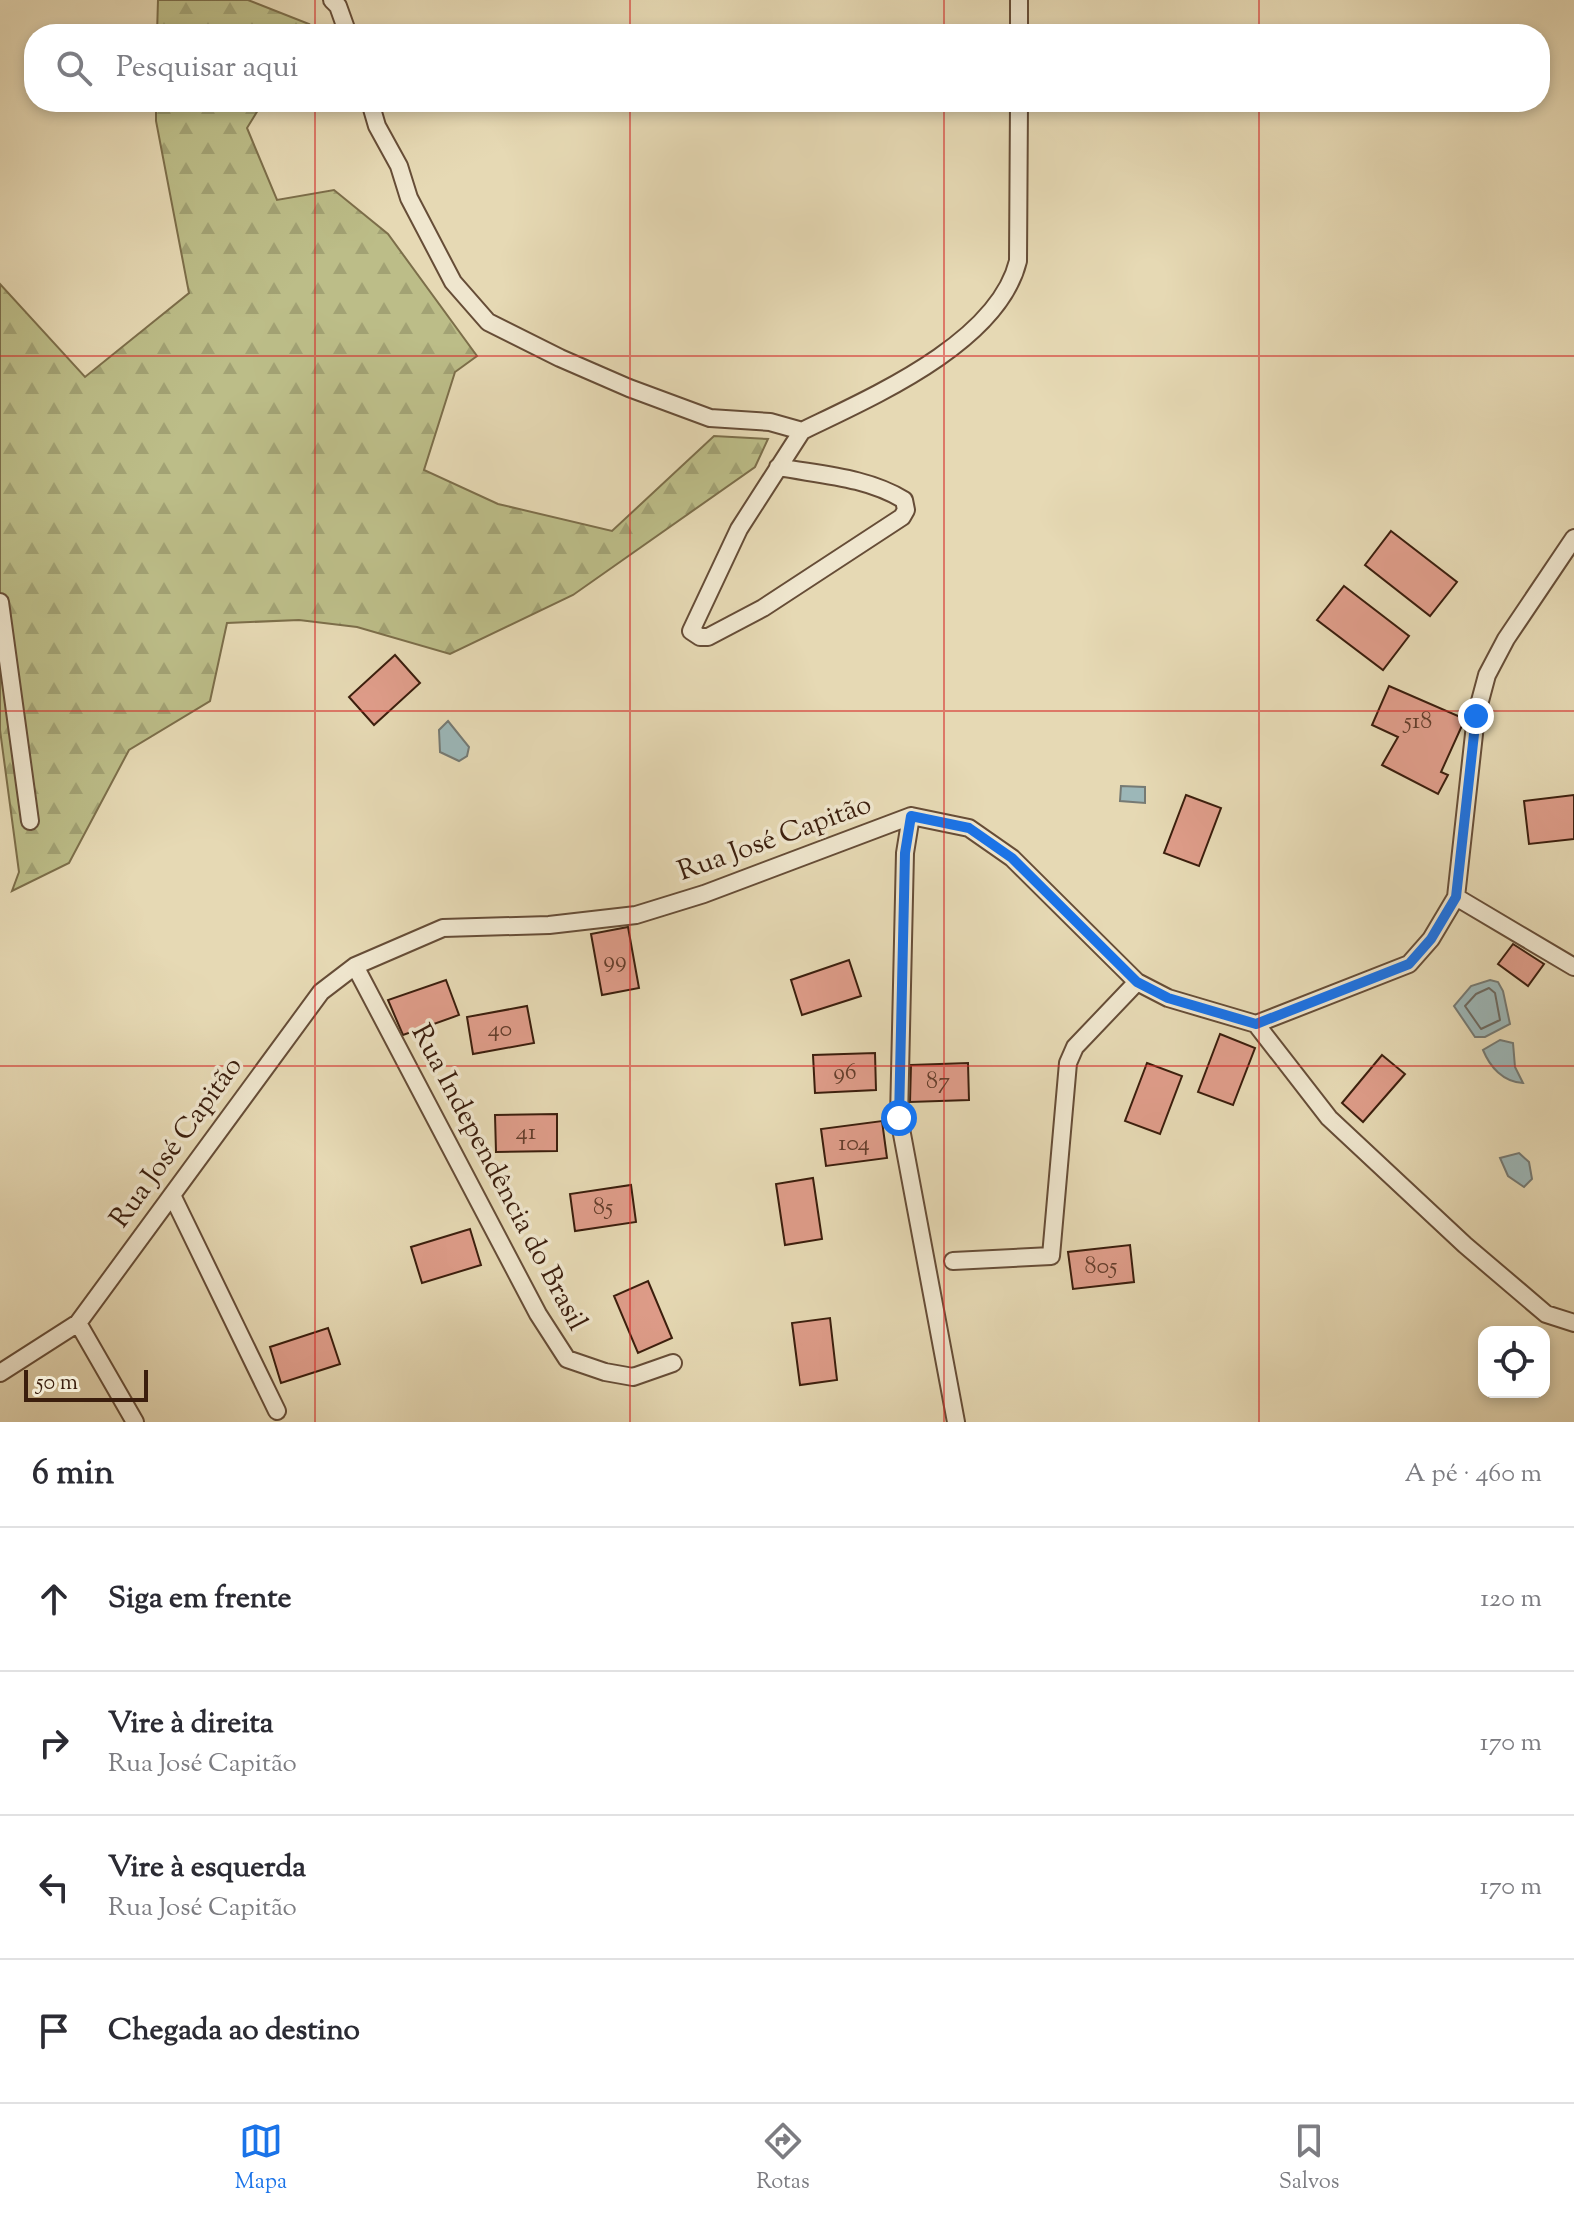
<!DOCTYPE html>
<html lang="pt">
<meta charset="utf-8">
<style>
:root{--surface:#fff;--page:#f7f7f7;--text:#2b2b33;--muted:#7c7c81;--line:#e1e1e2;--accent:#1a73e8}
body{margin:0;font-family:"Sorts Mill Goudy",serif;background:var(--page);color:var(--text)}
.controls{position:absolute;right:24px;bottom:24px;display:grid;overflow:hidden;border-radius:16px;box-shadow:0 4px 12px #0003}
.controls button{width:72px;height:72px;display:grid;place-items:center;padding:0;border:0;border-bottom:2px solid var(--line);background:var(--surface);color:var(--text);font:40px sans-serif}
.scale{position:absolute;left:24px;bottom:20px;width:124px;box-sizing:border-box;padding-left:8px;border:4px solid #3b1e0d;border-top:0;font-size:22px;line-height:28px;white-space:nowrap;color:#3b1e0d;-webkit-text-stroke:6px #efe6ce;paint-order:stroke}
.stop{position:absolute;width:24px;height:24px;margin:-18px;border:6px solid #1a73e8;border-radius:50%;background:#fff}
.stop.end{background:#1a73e8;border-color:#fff;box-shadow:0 2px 8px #0008}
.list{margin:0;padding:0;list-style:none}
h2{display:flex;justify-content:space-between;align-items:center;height:104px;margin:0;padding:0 32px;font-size:34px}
h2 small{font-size:26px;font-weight:400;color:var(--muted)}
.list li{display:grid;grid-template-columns:52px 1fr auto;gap:24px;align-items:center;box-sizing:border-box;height:144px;padding:0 32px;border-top:2px solid var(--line)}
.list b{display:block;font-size:30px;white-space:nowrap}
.list p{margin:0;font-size:26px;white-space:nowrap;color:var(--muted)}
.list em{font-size:26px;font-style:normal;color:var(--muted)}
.icon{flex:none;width:44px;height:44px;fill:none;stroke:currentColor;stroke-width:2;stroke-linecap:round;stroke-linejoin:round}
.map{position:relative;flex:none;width:1574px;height:1422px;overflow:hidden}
.search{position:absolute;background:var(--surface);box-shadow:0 4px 12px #0003;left:24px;right:24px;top:24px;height:88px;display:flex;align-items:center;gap:20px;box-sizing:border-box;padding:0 28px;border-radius:32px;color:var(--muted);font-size:30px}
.sheet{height:680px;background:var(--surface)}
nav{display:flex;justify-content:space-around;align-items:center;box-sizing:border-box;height:112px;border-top:2px solid var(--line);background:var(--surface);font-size:22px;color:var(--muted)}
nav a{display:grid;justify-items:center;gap:4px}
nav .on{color:var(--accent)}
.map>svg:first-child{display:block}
.forest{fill:url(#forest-firs);stroke:#7c6e4a;stroke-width:2}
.water{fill:#9cb7b8;stroke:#757a74;stroke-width:2}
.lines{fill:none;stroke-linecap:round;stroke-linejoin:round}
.shore{stroke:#6c6a62;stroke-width:2}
.building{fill:#df9d8a;stroke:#3b1e0d;stroke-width:2}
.street-casing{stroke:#664d37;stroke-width:20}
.street{stroke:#efe6ce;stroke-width:16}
.route{stroke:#1a73e8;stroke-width:10}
.grid{fill:none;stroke:#d62828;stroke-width:2;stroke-opacity:0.55}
.labels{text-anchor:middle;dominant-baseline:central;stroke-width:7;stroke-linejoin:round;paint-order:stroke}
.number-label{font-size:24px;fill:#643e2c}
.street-label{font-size:28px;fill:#3b1e0d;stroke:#efe6ce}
</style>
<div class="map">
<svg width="1574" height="1422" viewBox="0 0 1574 1422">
<defs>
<pattern id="forest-firs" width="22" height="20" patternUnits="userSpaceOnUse" patternTransform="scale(2)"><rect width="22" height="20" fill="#bcbd88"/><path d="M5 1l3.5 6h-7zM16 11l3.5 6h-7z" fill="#a2a274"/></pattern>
</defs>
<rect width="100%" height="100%" fill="#e6d9b4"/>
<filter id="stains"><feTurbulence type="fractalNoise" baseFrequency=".0025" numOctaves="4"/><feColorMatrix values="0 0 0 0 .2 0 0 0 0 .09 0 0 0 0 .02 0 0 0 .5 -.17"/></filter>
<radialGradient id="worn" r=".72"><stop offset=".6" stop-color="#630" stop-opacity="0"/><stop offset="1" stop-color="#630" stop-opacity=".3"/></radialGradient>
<path class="forest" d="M158,0h90l61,24 -6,10h-146z
M156,102h107l-16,26 30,72 57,-10 54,44 89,122 -22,16 -31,98 74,34 114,27 102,-95 54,3 -13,28 -182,128 -123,59 -93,-27 -58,-7 -72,3 -17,78 -81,49 -60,113 -57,28 7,-19 -19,-142v-446l85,93 104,-84 -33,-172z"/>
<path class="water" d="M448,721l21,26 -2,9 -8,5 -19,-9 -1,-22z
M1121,786l24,1v16l-25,-2z
M1490,980l8,2 5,9 7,33 -25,13h-10l-21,-31 17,-20z
M1500,1040l13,3 2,24 8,16c-20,-1 -33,-16 -40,-33z
M1519,1153l10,9 3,17 -8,8 -16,-11 -8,-18z"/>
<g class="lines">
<path class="shore" d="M1489,988l6,5 5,27 -19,9 -16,-23 11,-12z"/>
</g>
<path class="building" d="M1391,531l66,51 -27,34 -65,-51z
M1344,586l65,50 -26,34 -66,-50z
M395,655l25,28 -46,42 -25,-28z
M1389,686l76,33 -24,53 7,3 -10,19 -56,-29 16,-28 -26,-12z
M1186,795l35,13 -22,58 -35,-13z
M1574,795v44l-45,5 -5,-43z
M628,927l11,61 -37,7 -11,-61z
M1513,944l31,20 -16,22 -30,-22z
M849,960l12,36 -59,19 -11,-35z
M446,980l13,35 -56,20 -15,-35z
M527,1006l7,37 -61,11 -6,-37z
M1220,1034l35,14 -22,57 -35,-13z
M875,1053l1,37 -61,3 -2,-38z
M1382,1055l23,19 -42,48 -21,-19z
M968,1063l1,37 -59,2 1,-37z
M1147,1063l35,13 -22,58 -35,-13z
M557,1114v37l-61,1 -1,-37z
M882,1121l5,37 -61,8 -5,-37z
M813,1178l9,61 -37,6 -9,-61z
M631,1185l5,37 -61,9 -5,-37z
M470,1229l11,36 -59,18 -11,-36z
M1130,1245l4,37 -61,7 -5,-37z
M648,1281l24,57 -34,15 -24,-57z
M830,1318l7,62 -37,5 -8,-62z
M328,1328l12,36 -59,19 -11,-36z"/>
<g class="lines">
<defs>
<path id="street" d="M332,0l6,6 10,28
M1019,34v-34
M370,102l7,24 22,40 10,32 44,84 35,40 72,36 69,30 81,30 60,4 32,9c70,-34 196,-88 216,-170l1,-159
M778,467c43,8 88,10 126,33l2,10 -4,7 -139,91 -55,29h-8l-9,-6 48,-102 63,-98
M0,602l30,219
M911,816l-6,37 -6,265 57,304
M1456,897l118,70
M355,966l183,348 29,45 38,13 28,5 40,-14
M1256,1024l73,94 136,127 81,69 28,9
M172,1195l105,216
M953,1261l98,-5 17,-193 7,-16 62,-65
M78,1323l57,99
M0,1373l78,-50 243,-331 34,-26 88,-38 106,-3 87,-10 68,-21 207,-78 58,12 43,30 125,124 31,16 88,26 153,-60 22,-25 25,-42 20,-181 11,-41 19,-36 68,-101"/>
</defs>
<use href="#street" class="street-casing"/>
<use href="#street" class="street"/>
</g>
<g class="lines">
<path class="route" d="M899,1118l6,-265 6,-37 58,12 43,30 125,124 31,16 88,26 153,-60 22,-25 25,-42 20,-181"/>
</g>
<path class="grid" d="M315,0v34M630,0v34M944,0v34M1259,0v34M315,102v1320M630,102v1320M944,102v1320M1259,102v1320M0,356h1574M0,711h1574M0,1066h1574"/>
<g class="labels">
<g class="number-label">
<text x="1418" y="722">518</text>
<text x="615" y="961">99</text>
<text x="500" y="1030">40</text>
<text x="845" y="1073">96</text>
<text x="938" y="1082">87</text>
<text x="526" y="1133">41</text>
<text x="854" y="1144">104</text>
<text x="603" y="1208">85</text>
<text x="1101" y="1267">805</text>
</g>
<g class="street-label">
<text transform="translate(775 839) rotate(-20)">Rua José Capitão</text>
<text transform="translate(177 1143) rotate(-54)">Rua José Capitão</text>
<text transform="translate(498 1178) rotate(62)">Rua Independência do Brasil</text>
</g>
</g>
<rect width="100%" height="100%" filter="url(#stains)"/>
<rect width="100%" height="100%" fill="url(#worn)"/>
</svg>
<div class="controls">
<button><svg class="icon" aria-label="locate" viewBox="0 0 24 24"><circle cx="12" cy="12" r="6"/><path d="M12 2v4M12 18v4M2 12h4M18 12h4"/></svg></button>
</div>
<div class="scale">50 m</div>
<div class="stop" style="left:899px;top:1118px"></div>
<div class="stop end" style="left:1476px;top:716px"></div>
<div class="search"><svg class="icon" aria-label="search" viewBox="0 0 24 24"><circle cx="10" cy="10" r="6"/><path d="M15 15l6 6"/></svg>Pesquisar aqui</div>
</div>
<section class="sheet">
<h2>6 min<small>A pé · 460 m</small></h2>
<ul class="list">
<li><svg class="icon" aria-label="ahead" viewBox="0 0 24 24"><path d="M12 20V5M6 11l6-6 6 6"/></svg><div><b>Siga em frente</b></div><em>120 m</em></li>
<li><svg class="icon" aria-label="right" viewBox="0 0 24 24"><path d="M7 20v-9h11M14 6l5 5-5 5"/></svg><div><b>Vire à direita</b><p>Rua José Capitão</p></div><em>170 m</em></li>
<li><svg class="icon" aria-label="left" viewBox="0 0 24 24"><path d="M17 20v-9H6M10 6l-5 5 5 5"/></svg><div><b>Vire à esquerda</b><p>Rua José Capitão</p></div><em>170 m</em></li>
<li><svg class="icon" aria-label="arrive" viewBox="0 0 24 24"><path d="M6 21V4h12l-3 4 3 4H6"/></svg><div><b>Chegada ao destino</b></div></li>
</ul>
</section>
<nav>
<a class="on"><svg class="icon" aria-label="map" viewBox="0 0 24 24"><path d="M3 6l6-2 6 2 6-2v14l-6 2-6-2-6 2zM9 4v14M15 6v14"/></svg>Mapa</a>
<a><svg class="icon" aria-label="directions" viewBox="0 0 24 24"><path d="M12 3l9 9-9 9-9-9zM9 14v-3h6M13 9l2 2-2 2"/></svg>Rotas</a>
<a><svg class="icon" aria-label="saved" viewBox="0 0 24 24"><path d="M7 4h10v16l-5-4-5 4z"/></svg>Salvos</a>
</nav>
